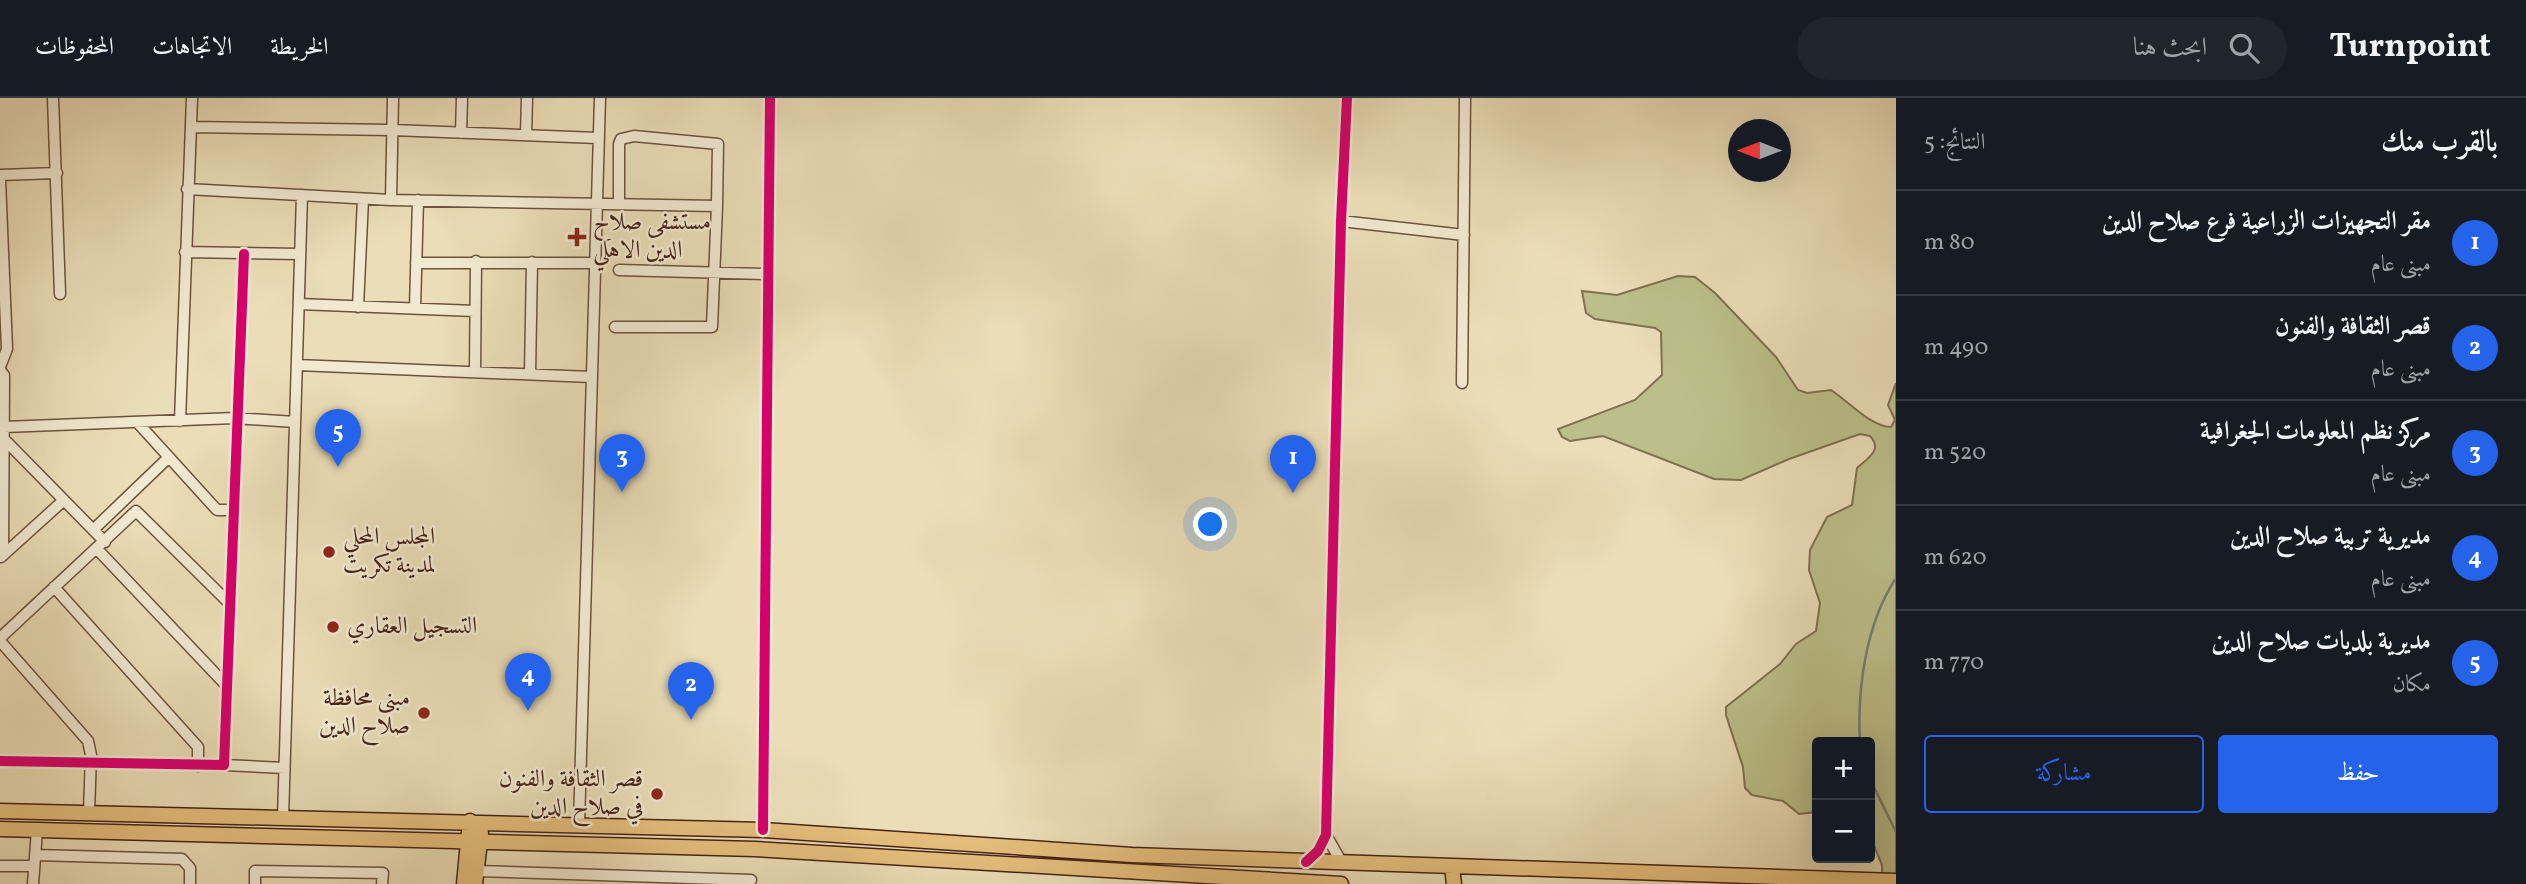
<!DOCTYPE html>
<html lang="ar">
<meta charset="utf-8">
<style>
:root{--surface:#171b24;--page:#20242c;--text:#f1f3f6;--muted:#9ea1a6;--line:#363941;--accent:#2563eb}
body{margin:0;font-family:Vollkorn,Amiri,serif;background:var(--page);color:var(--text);direction:rtl}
.controls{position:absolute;right:21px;bottom:21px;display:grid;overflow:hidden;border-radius:7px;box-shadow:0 7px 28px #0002}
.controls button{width:63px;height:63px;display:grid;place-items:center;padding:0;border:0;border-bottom:2px solid var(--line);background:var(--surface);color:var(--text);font:35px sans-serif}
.compass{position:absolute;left:1728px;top:21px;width:63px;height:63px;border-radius:50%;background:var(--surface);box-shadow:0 7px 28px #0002;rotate:270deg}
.you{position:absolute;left:1211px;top:427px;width:24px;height:24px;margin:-18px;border:5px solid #fff;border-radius:50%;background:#1a73e8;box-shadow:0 0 0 10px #1a73e833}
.badge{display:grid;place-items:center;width:46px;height:46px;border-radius:50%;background:var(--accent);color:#fff;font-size:23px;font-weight:700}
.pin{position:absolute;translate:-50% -58px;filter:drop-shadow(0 2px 4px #0008)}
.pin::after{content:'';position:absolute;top:37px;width:24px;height:21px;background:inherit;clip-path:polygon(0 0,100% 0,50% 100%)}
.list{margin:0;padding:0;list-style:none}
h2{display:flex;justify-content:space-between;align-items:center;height:91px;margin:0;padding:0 28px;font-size:30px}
h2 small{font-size:23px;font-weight:400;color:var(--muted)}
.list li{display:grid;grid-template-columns:46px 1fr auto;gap:21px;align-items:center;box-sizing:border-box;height:105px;padding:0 28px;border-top:2px solid var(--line)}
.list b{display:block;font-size:26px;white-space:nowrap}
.list p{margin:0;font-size:23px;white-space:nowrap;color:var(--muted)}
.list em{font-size:23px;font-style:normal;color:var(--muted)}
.actions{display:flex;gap:14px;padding:21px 28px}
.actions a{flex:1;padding:16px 0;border:2px solid var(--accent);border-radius:7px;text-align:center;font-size:24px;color:var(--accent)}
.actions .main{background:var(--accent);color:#fff}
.icon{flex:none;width:38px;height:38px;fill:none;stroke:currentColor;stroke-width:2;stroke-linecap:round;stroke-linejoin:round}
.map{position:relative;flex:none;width:1896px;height:786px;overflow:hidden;direction:ltr}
header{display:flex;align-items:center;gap:42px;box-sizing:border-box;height:98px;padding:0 35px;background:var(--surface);border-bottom:2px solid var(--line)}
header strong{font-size:33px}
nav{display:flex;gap:38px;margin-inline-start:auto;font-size:24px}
.search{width:490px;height:63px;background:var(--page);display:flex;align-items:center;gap:18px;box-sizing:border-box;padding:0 24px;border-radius:38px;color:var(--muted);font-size:26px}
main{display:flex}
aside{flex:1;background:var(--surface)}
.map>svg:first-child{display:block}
.green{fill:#bcbf8b;stroke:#807151;stroke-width:2}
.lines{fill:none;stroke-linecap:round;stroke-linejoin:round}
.stream{stroke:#777f72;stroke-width:2.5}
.minor-casing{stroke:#6e523f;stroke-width:13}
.major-casing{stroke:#452317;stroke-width:17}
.minor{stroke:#f1e9d0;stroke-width:10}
.major{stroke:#e5be7c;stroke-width:14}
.cycleway-casing{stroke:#f1e9d0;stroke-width:15}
.cycleway{stroke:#d6006c;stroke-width:10}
.poi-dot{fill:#8f2418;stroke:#f1e9d0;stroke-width:2.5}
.labels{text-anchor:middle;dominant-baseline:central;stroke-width:5;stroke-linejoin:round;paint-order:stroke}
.poi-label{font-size:24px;fill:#452317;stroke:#f1e9d0;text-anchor:start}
</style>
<header>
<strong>Turnpoint</strong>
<div class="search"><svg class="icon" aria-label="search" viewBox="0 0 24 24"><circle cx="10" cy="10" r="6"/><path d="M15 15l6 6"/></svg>ابحث هنا</div>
<nav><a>الخريطة</a><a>الاتجاهات</a><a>المحفوظات</a></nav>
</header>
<main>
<aside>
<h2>بالقرب منك<small>النتائج: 5</small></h2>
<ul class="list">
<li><span class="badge">1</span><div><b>مقر التجهيزات الزراعية فرع صلاح الدين</b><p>مبنى عام</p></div><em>80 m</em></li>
<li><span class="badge">2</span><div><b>قصر الثقافة والفنون</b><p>مبنى عام</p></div><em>490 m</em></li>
<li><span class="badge">3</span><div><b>مركز نظم المعلومات الجغرافية</b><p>مبنى عام</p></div><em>520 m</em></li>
<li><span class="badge">4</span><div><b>مديرية تربية صلاح الدين</b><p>مبنى عام</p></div><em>620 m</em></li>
<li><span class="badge">5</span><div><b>مديرية بلديات صلاح الدين</b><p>مكان</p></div><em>770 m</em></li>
</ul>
<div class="actions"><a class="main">حفظ</a><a>مشاركة</a></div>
</aside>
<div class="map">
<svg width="1896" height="786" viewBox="0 0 1896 786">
<rect width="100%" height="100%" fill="#eaddb7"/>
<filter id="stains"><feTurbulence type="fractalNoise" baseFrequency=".00286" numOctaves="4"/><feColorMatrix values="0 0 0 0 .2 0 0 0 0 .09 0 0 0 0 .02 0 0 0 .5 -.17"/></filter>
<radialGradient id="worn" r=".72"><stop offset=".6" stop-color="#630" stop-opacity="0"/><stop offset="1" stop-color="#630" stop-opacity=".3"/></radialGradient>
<path class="green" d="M1678,178l17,1 20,16 61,64 22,33 9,3 24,-3c17,11 40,37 60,37l4,-7 -7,-15 8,-22v501h-14v-19l-12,-29v-94h-53v70l-18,2 -16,-13 -31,-6 -7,-7 -2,-21 -17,-52v-8l54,-43 16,-20 20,-13 4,-28 -11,-33 1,-20 17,-33 25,-12 5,-37c11,-10 26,-18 13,-32l-10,-2 -71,25 -48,21 -27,-1 -111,-43 -33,5 -8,-4 -4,-8 77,-29 27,-25 -1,-43 -6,-4 -60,-9 -9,-6 -4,-22 35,4z"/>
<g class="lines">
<path class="stream" d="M1860,644c-3,-53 6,-119 36,-164
M1870,681l26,53"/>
<defs>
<path id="minor" d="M53,0l7,196
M191,29l201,3 206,8
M461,35l1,-35
M526,37l1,-37
M0,77l57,-2
M0,82l7,169 -7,18
M187,91l204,11 2,-102
M391,102l326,6 -5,121h-97
M619,105v-59l2,-5 13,-3 84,8 -1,62
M1341,123l123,14
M185,154l115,2
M416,165h178
M619,172l149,4
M299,206l176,7
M358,209l5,-108
M415,210l3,-108
M297,267l294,12
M0,272l4,5 -1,180
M475,274l1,-111
M530,276l2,-112
M1462,285l3,-285
M180,323l12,-323
M137,324l80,88h14
M4,329l231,-9 60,4
M4,341l101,103
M93,432l75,-72
M97,451l129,136
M1,459l63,-57
M54,489l144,160v19
M0,540l136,-127 93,92
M0,543l88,100 3,14 -2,57
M0,663l224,4 20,-511
M224,667l60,3
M283,720l19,-623
M579,726l21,-726
M763,732l7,-732
M1326,737l16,28
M35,757l147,4 8,9v16
M1306,764l12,-11 8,-16 15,-614 6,-123
M0,768h34
M477,773l274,9
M33,786l4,-54
M255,786v-13l128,2 -1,11"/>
<path id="major" d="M0,713l763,19 369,25 764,26
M0,731l755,20 586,35
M1452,769l2,17
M464,786l6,-63
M475,786l6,-51"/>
</defs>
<use href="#minor" class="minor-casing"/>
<use href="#major" class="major-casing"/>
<use href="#minor" class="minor"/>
<use href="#major" class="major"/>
<defs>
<path id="cycleway" d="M0,663l224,4 20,-511
M763,732l7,-732
M1306,764l12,-11 8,-16 15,-614 6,-123"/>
</defs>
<use href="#cycleway" class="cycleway-casing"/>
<use href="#cycleway" class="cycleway"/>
</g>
<g class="poi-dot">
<path d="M573.5 128.5h7v7h7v7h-7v7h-7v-7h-7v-7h7z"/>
<circle cx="329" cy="454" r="7"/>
<circle cx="333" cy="529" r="7"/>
<circle cx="424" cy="615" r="7"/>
<circle cx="657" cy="696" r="7"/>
</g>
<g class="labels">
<g class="poi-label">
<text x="593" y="125">مستشفى صلاح<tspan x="593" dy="28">الدين الاهلي</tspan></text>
<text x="343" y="440">المجلس المحلي<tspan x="343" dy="28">لمدينة تكريت</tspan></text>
<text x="347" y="529">التسجيل العقاري</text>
<text x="410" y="601" text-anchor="end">مبنى محافظة<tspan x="410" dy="28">صلاح الدين</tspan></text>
<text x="643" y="682" text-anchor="end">قصر الثقافة والفنون<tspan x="643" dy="28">في صلاح الدين</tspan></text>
</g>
</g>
<rect width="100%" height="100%" filter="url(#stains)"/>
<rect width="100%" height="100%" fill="url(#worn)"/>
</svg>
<div class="controls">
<button>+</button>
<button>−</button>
</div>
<svg class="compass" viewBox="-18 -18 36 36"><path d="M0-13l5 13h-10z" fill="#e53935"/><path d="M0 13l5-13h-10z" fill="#9ea1a6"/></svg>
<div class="you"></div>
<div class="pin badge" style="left:1293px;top:395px">1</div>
<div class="pin badge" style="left:691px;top:622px">2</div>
<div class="pin badge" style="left:622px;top:394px">3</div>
<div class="pin badge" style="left:528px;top:613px">4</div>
<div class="pin badge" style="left:338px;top:369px">5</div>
</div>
</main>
